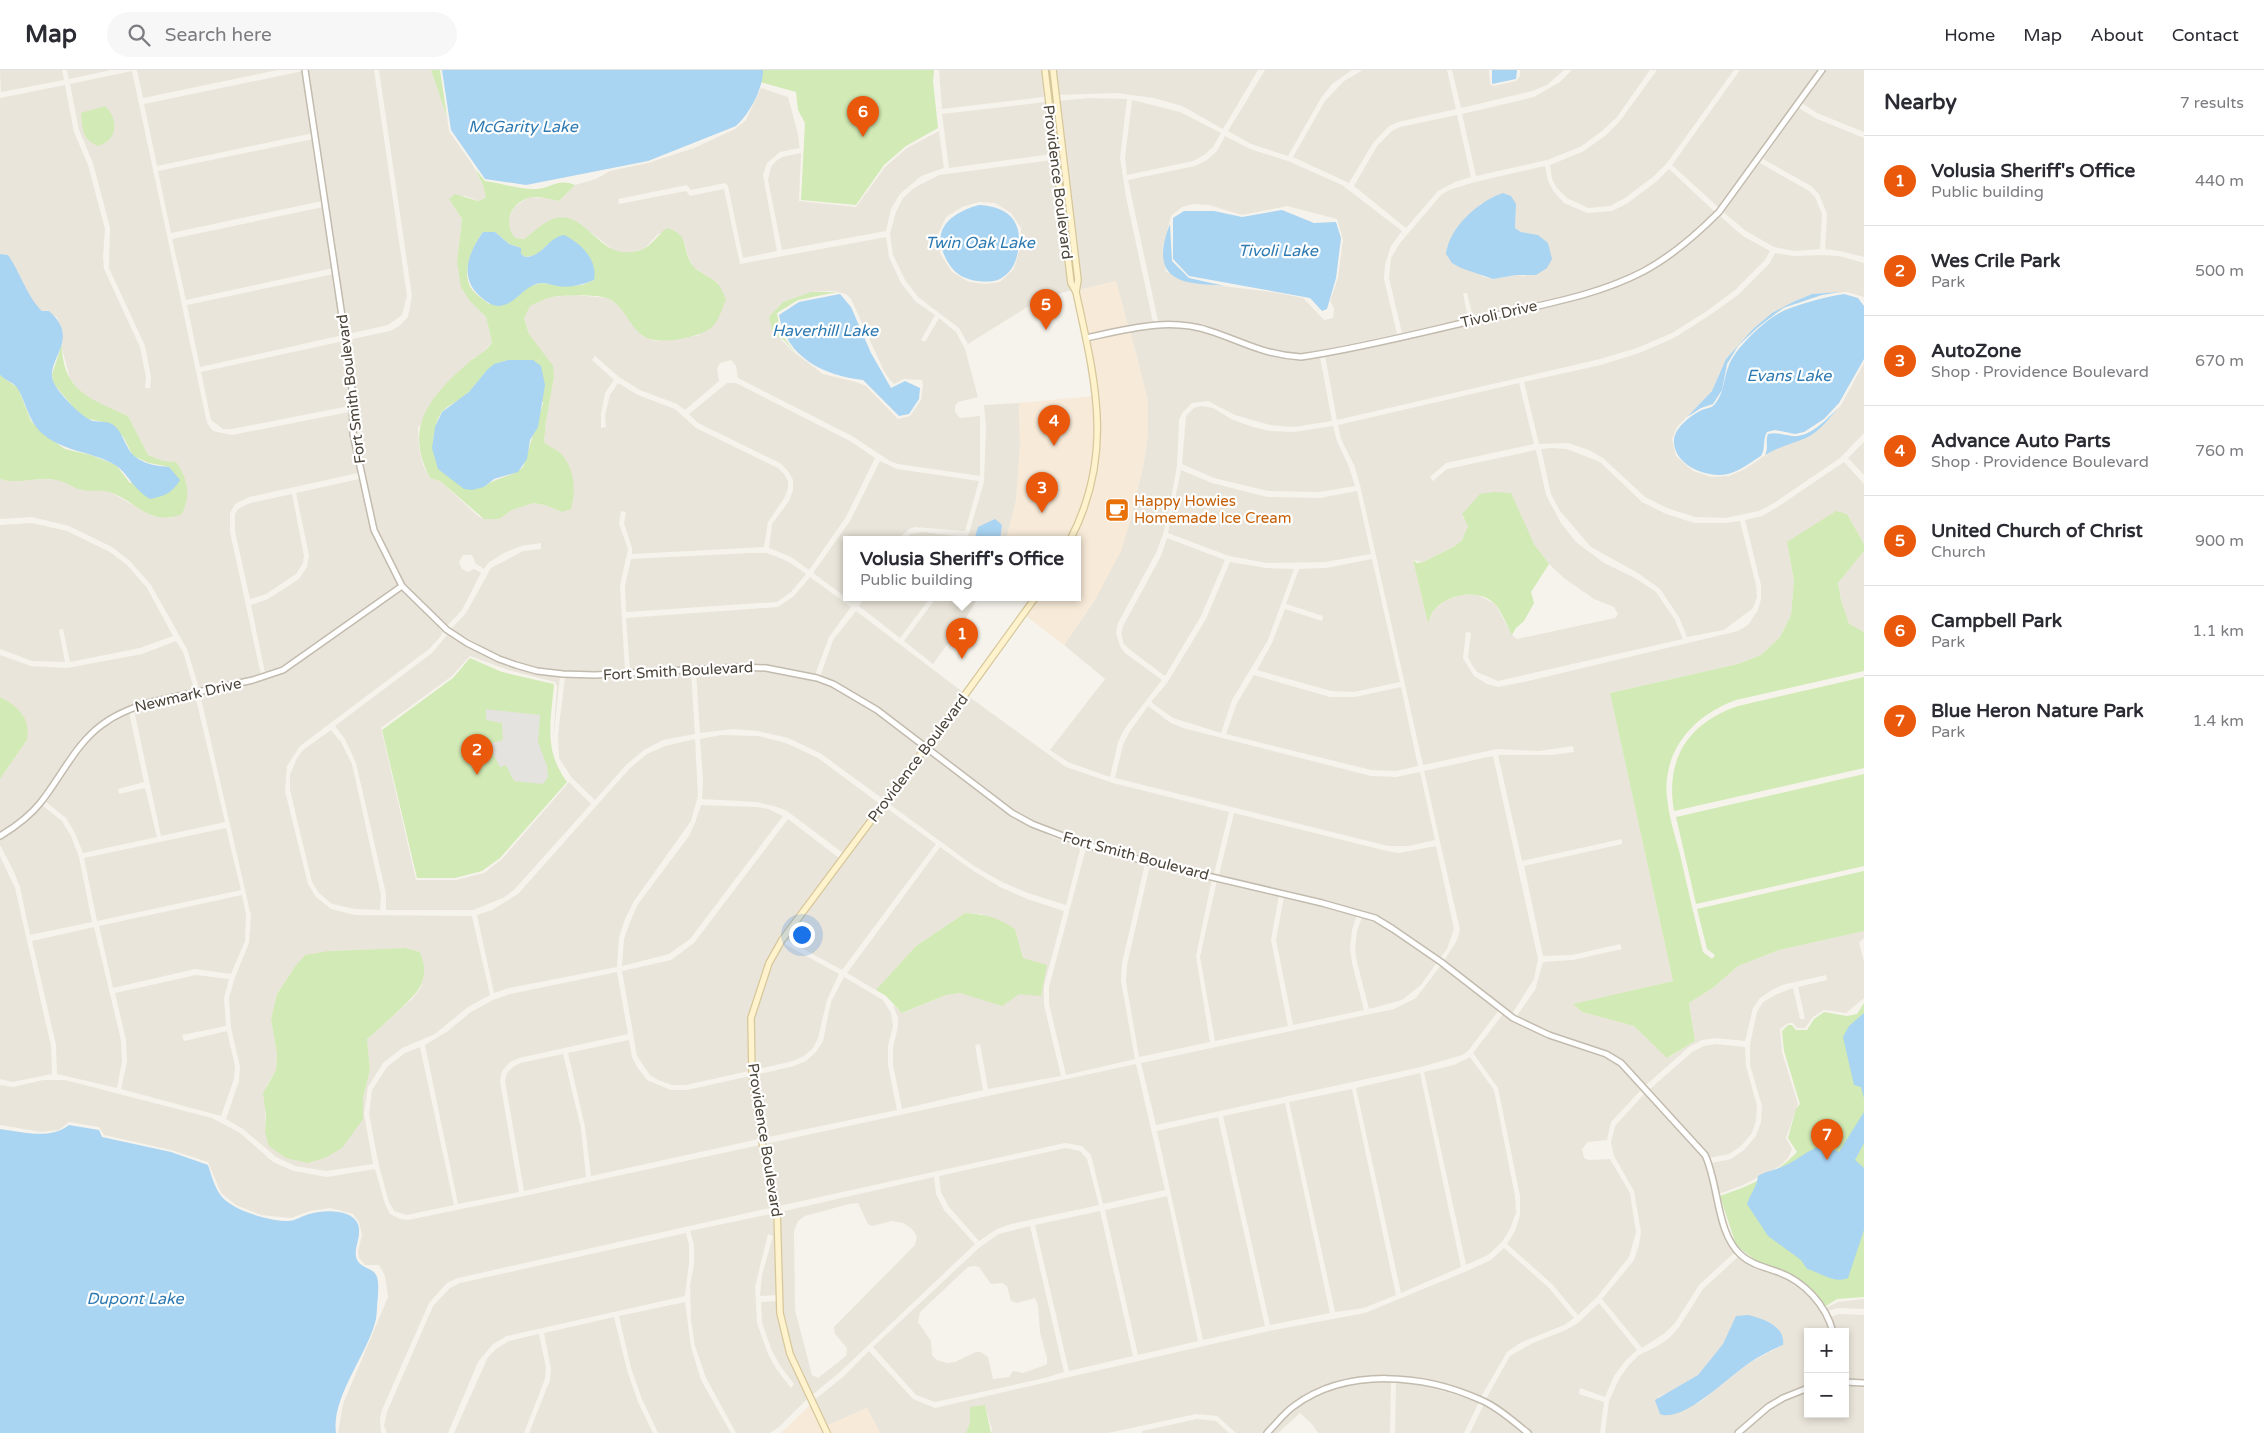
<!DOCTYPE html>
<meta charset="utf-8">
<style>
:root{--surface:#fff;--page:#f7f7f7;--text:#2b2b33;--muted:#7c7c81;--line:#e1e1e2;--accent:#ea580c}
body{margin:0;font-family:"Varela Round",sans-serif;background:var(--page);color:var(--text)}
.controls{position:absolute;right:15px;bottom:15px;display:grid;overflow:hidden;border-radius:0px;box-shadow:0 2px 8px #0003}
.controls button{width:45px;height:45px;display:grid;place-items:center;padding:0;border:0;border-bottom:1px solid var(--line);background:var(--surface);color:var(--text);font:25px sans-serif}
.you{position:absolute;left:801px;top:864px;width:18px;height:18px;margin:-12px;border:4px solid #fff;border-radius:50%;background:#1a73e8;box-shadow:0 0 0 8px #1a73e833}
.badge{display:grid;place-items:center;width:32px;height:32px;border-radius:50%;background:var(--accent);color:#fff;font-size:16px;font-weight:700}
.pin{position:absolute;translate:-50% -41px;filter:drop-shadow(0 1px 2px #0008)}
.pin::after{content:'';position:absolute;top:26px;width:18px;height:15px;background:inherit;clip-path:polygon(0 0,100% 0,50% 100%)}
.popup{position:absolute;left:843px;top:466px;width:238px;height:65px;box-sizing:border-box;display:grid;place-content:center;border-radius:0px;background:var(--surface);filter:drop-shadow(0 1px 4px #0005);font-size:16px;white-space:nowrap;color:var(--muted)}
.popup b{font-size:19px;color:var(--text)}
.popup::after{content:'';position:absolute;left:50%;top:100%;margin-left:-10px;border:10px solid transparent;border-top-color:var(--surface)}
.list{margin:0;padding:0;list-style:none}
h2{display:flex;justify-content:space-between;align-items:center;height:65px;margin:0;padding:0 20px;font-size:21px}
h2 small{font-size:16px;font-weight:400;color:var(--muted)}
.list li{display:grid;grid-template-columns:32px 1fr auto;gap:15px;align-items:center;box-sizing:border-box;height:90px;padding:0 20px;border-top:1px solid var(--line)}
.list b{display:block;font-size:19px;white-space:nowrap}
.list p{margin:0;font-size:16px;white-space:nowrap;color:var(--muted)}
.list em{font-size:16px;font-style:normal;color:var(--muted)}
.icon{flex:none;width:28px;height:28px;fill:none;stroke:currentColor;stroke-width:2;stroke-linecap:round;stroke-linejoin:round}
.map{position:relative;flex:none;width:1864px;height:1363px;overflow:hidden}
header{display:flex;align-items:center;gap:30px;box-sizing:border-box;height:70px;padding:0 25px;background:var(--surface);border-bottom:1px solid var(--line)}
header strong{font-size:24px}
nav{display:flex;gap:28px;margin-inline-start:auto;font-size:18px}
.search{width:350px;height:45px;background:var(--page);display:flex;align-items:center;gap:12px;box-sizing:border-box;padding:0 18px;border-radius:28px;color:var(--muted);font-size:19px}
main{display:flex}
aside{flex:1;background:var(--surface)}
.map>svg:first-child{display:block}
.residential{fill:#eae5da;fill-rule:evenodd}
.commercial{fill:#f7ead8}
.green{fill:#d2eab5;fill-rule:evenodd}
.parking{fill:#e5e3e0}
.water{fill:#a9d4f2}
.lines{fill:none;stroke-linecap:round;stroke-linejoin:round}
.tertiary-casing{stroke:#c2bbae;stroke-width:8}
.secondary-casing{stroke:#d6c79b;stroke-width:8}
.tertiary{stroke:#fff;stroke-width:5}
.secondary{stroke:#fff3cd;stroke-width:5.5}
.labels{text-anchor:middle;dominant-baseline:central;stroke-width:4.5;stroke-linejoin:round;paint-order:stroke}
.street-label{font-size:15px;fill:#4b4439;stroke:#fff}
.food-label{font-size:15px;fill:#c56008;stroke:#fff;text-anchor:start}
.water-label{font-size:16px;font-style:italic;fill:#2e7ab2;stroke:#fff}
</style>
<header>
<strong>Map</strong>
<div class="search"><svg class="icon" aria-label="search" viewBox="0 0 24 24"><circle cx="10" cy="10" r="6"/><path d="M15 15l6 6"/></svg>Search here</div>
<nav><a>Home</a><a>Map</a><a>About</a><a>Contact</a></nav>
</header>
<main>
<div class="map">
<svg width="1864" height="1363" viewBox="0 0 1864 1363">
<rect width="100%" height="100%" fill="#f6f3ec"/>
<path class="residential" d="M0,0h62l2,10 -63,12z
M67,0h44l-42,9z
M137,0h141l-135,28z
M308,0h66l33,226 -5,19 -14,10 -40,9z
M379,0h52l16,47 2,14 23,33 11,21 3,13 -7,3 -14,-5 -16,3 13,20 -5,43 23,49 6,6 6,25 -11,13 -8,3 -55,70 1,20 4,17 7,13 10,3 38,35 6,3h15l13,-9 21,-7 12,2 17,7v-57l-12,-7 -6,-6 2,-20 8,-45 -25,-43 -5,-17 6,-11 20,-9 24,-2 34,3 11,8 23,30 13,5 22,-2 23,-4 18,-52 -25,-16 -5,-11 -3,-13 -26,-10 -15,16 -17,5 -12,-3 -38,-29 -9,-4 -21,4 -23,17 -9,-1 -6,-7 -1,-10 6,-14 15,-10 17,1 13,3 16,-16 21,-6 14,-8 38,-8 46,-15 41,-19 11,-9 15,-32 27,9 10,37 2,17 -1,-3 -19,4 -13,11 -4,12 14,76 -34,7 -15,-72 -3,-3 -34,7 -4,-5 -69,14 1,5 67,-13 4,5 34,-7 16,75 146,-27 3,20 12,26 14,18 20,14 -14,25 4,2 14,-24 17,14 9,17 13,48 -20,5 -3,4v6l5,6 20,-2v60l-82,-12 -8,-3 -38,-25 -114,-58 -2,-12 -5,-6 -11,3 -3,6 2,12 -34,29 -8,-6 -37,-14 -21,-13 -24,-21 -3,4 22,20 -9,13 -4,21v14l5,-1 -1,-12 5,-20 8,-12 20,12 37,14 21,19 82,40 6,6 4,7v7l-3,9 -17,25 -4,25 -132,7v-6l-8,-25 2,-11 -5,-1 -2,13 9,25 -8,37 5,85 -62,1 -25,-4 -38,-12 -49,-27 15,-16 25,-45 32,-17 18,-2v-6l-20,3 -17,7 -16,10 -4,6 -8,-5 -4,-9h-9l-4,7 3,7 6,3 6,-3 7,4 -19,37 -15,16 -43,-42 -28,-55 -21,-95 -1,-45 -6,-49 42,-9 9,-5 9,-9 4,-21zM832,221l14,3 5,5 33,72 6,9 4,4 10,-5 18,1 1,4 -2,16 -11,16 -12,3 -32,-33 -10,-4 -33,-8 -32,-24 -13,-14 -2,-27 7,-7 28,-10z
M939,0h103l2,27 -102,12z
M1056,0h202l-35,59 -41,-23 -28,-8 -38,-5 -59,2z
M1265,0h87l-20,14 -11,14 -33,58 -37,-12 -23,-13z
M1363,0h84l9,39 -58,13 -9,4 -16,17 -24,40 -56,-26 32,-56 19,-20z
M1452,0h37l1,14 3,2 23,-5 4,-5v-6h44l-17,15 -15,6 -71,17z
M1572,0h78l-33,47 -15,14 -22,16 -33,13 -71,16 -14,-62 72,-17 26,-15z
M1657,0h77l-67,93 -13,13 -29,22 -15,8 -22,2 -21,-10 -10,-10 -5,-9 -2,-14 32,-13 23,-16 15,-15z
M1740,0h79l-100,138 -47,-43z
M1825,0h39v62l-47,-19 -15,-10z
M132,1l75,352 6,8 19,4 117,-23 2,23 7,38 -109,24 -14,7 -5,9v19l31,143 -62,13 -12,-39 -36,-64 -21,-24 -18,-14 -43,-21 -37,-9 -32,2v-40l8,2 38,-2 18,1 18,10h19l11,3 40,23 20,2 -10,-57 -14,-6 -20,-39 -34,-14 -14,-10 -10,-13 -8,-31 1,-16 -6,-15 -15,-6 -7,-6 -21,-40 -6,-10 -8,-1v-156l65,-13 9,47 14,33 17,64 -2,28 1,12 36,78 6,30 -1,11h5l1,-11 -6,-31 -36,-78 1,-40 -17,-65 -14,-33 -9,-46z
M303,1l10,62 -156,33 -13,-62z
M1090,28l37,1 -7,59 6,39 27,125 -25,4 -12,-45 -37,9 -21,-189z
M1132,30l48,12 41,21 -8,14 -9,8 -11,6 -66,14 -2,-17z
M1045,32l7,52 -103,14 -7,-54z
M1799,38l16,10 49,20v119l-24,-6 -15,-2 2,-35 -8,-20 -8,-8 -48,-27z
M1457,45l14,62 -16,5 -17,9 -32,37 -52,-42 23,-40 15,-15 8,-4z
M939,61l5,37 -23,8 -21,18 -9,15 -5,22 -104,19 -14,-70 3,-13 5,-6 6,-4 19,-4 -2,48 57,6 29,-40 22,-19z
M1225,66l25,13 38,12 54,24 60,46 -11,15 -6,19 -1,14 13,55 -96,20 -19,-1 -19,-4 -52,-21 -19,-5 -34,-2 -30,-141 67,-14 12,-6 10,-9zM1193,134l16,1 33,10 45,-9 50,13 6,21 -5,38 -8,23 4,8 -1,9 -9,2 -21,-22 -30,-6 -76,-9 -31,-11 -3,-25 8,-31 11,-9z
M313,69l9,62 -151,32 -13,-62z
M1053,90l16,123 3,7 -32,9 -72,45 -9,-16 -41,-31 -13,-17 -12,-25 -3,-21 6,-22 7,-14 11,-10 25,-13zM979,132l16,1 16,10 10,15v16l-7,25 -14,13 -15,2 -16,-2 -17,-10 -12,-19 -2,-19 8,-17 16,-10z
M1760,93l49,28 6,6 7,17 -2,35 -26,2 -20,-4 -28,-16 -23,-19z
M1545,96l3,15 6,11 10,11 23,10 25,-2 16,-8 29,-22 12,-12 46,43 -18,18 -38,29 -49,24 -24,8 -113,26 -6,-24h-4l5,25 -66,15 -13,-55 2,-20 9,-15 41,-48 8,-5 26,-8zM1482,133l34,1 -1,24 6,4 17,3 -13,41 -9,-1 -23,4 -9,-2 -11,-6 -26,-24 11,-20z
M323,137l10,61 -147,32 -14,-61z
M1720,146l23,20 27,15 -5,9 -30,30 -28,21 -35,22 -35,15 -37,11 -263,61 -12,-64 262,-60 25,-7 50,-25 38,-29z
M1775,183l19,3 28,-1 17,1 25,7v34l-17,-5 -35,2 -19,8 -40,27 -27,30 -14,32 -35,36 -5,12 4,17 17,15 19,6 17,-1 16,-7 34,-23 29,-9 15,-11 18,-21 23,-42v70l-24,25 -66,45 -15,8 -34,7 -30,-1 -28,-9 -22,-11 -42,-39 -14,-8 -21,-7 -29,1 -15,-62 77,-17 38,-12 35,-15 36,-23 28,-20 31,-31z
M334,204l9,61 -143,32 -13,-62z
M1156,257l35,2 19,5 51,20 20,5 20,1 19,-3 12,64 -38,6 -24,-2 -35,-10 -27,-14 -16,2 -10,10 -3,7 -2,46 -8,44 -6,24 -7,19 -38,70 -2,10 4,13 5,7 37,27 -37,48 -7,14 -8,35 -42,-15 -18,-12 55,-71 -41,-34 32,-47 34,-76 14,-60 4,-28v-33l-18,-70z
M344,271l5,48v17l-117,23h-9l-12,-9 -10,-48z
M727,313h9l114,58 25,17 -29,59 -37,53 -18,-13 -22,-9 3,-24 17,-23 4,-11v-10l-5,-9 -8,-8 -82,-40 -9,-9z
M1519,313l15,61 -88,19 -16,14 3,4 14,-12 89,-19 10,45 15,28 15,19 28,21 31,15 21,14 19,28 8,19 -185,42 -21,-9 -5,-7 -4,-8 3,-24 -5,-1 -3,26 11,18 13,8 11,3 26,-5 214,-51 10,-6 10,-15 3,-11v-14l-16,-65 17,-4 14,-8 68,-46 20,22v60l-17,-30 -60,28 7,39 -3,34 -11,22 -19,18 -23,9 -128,29 63,288 -99,23 8,8 52,14 34,32 27,-17 -6,-38 25,-16 24,-21 41,-16 85,-19v7l-5,4 5,20v36l-18,15 -22,-3 -11,7 -8,11h-8l-4,-5h-5l-8,6 2,23 16,52 -12,34 6,11 -4,9 -8,8 -37,19 -24,9 -8,-31 20,-4 13,-9 12,-14 5,-14 1,-16 -12,-41v-21l7,-32 6,-10 12,-7 18,-7 7,31h5l-7,-32 29,-7 -1,-5 -44,10 -10,5 -12,8 -7,10 -8,33 -29,-3 -14,2 -13,7 -43,38 -31,-29 -66,-23 -33,-16 19,-27 8,-28 30,-2 49,-11 -2,-5 -48,11 -29,1 -19,-90 98,-22v-5l-100,22 -24,-106h54l22,-3 -1,-6 -34,5 -42,-2 -74,16 -63,-280 -6,-20 -13,-26 -3,-14zM1462,446l62,9 10,19 15,20 15,14 30,21 20,8 4,7 -3,4 -98,21 -5,-4 -17,-31 -17,-9h-17l-16,6 -11,9 -6,12 -15,-62 10,2 32,-16 7,-6 6,-14 -1,-4z
M1019,333l1,44 -4,54 -10,39h-6l2,-4 -24,-9 -4,13h-7l17,-58 2,-55 -2,-22z
M1201,336l12,2 20,12 20,7 17,4 24,1 39,-6 4,15 12,26 6,19 -36,6 -51,-1 -54,-13 -32,-14 4,-48 8,-8z
M1864,372v33l-16,-17z
M1552,378l15,1 33,13 42,40 24,12 29,9h31l14,-2 16,64 1,12 -4,11 -29,22 -37,7 -8,-20 -19,-28 -22,-16 -47,-26 -31,-36 -9,-17 -10,-45z
M880,391l17,8 82,12 -14,50 -50,-4 -6,2 -12,11h-50v58l-34,-25 37,-52z
M1181,400l31,13 55,14 53,1 37,-7 14,63 -46,8 -58,1 -38,-7 -61,-23z
M359,409l13,53 27,53 -106,76 -28,12 -14,-68 17,-6 31,-20 8,-12 2,-12 -13,-62z
M292,424l12,62 -1,7 -7,11 -30,20 -16,5 -15,-68v-17l3,-5 12,-6z
M32,453l35,8 43,21 17,13 20,23 26,48 -33,12 -70,14 -7,-33 -4,1 6,32 -33,-1 -32,-12v-124z
M923,462l40,5 -2,3h-58l8,-6z
M1167,468l58,22 -24,56 -36,60 -36,-27 -5,-5 -3,-10 2,-8 38,-70z
M1864,481v81l-15,-7 -8,-25 -3,-17z
M750,483h16l9,3 14,6 17,12 -15,18 -14,10 -151,10 -1,-26 6,-27z
M1372,489l28,123 -46,10 -23,-1 -74,-21 15,-27 13,-34 37,12 1,-5 -37,-12 13,-35 27,-1z
M1230,492l36,6 28,1 -26,71 -36,60 -11,33 -48,-15 -22,-16 16,-19 39,-64z
M810,507l41,30 -22,30 -14,38 -49,-10 -27,-1 -109,7 -4,-53 152,-11 16,-11z
M402,519l42,41 -4,7 -11,12 -129,97 -13,20 -2,25 23,93 8,13 15,12 24,6 117,1 18,79 -22,12 -33,27 -33,14 -19,15 -15,24 -4,27 9,50 -47,7 -31,-5 -19,-9 -33,-28 -17,-10 13,-38 1,-15 -9,-38 -2,-30 6,-21 14,-34 2,-27 -51,-222 53,-11 32,-11zM405,878l15,4 2,7 2,16 -3,12 -8,11 -46,41 3,31 -7,28v21l-98,13 1,-46 10,-16 1,-16 -6,-35 6,-25 17,-26 35,-17z
M864,528h66l-30,40 -41,-32z
M936,528h42l-16,26 -29,40 -29,-23z
M856,541l108,82 -40,50 -46,-35 -44,-26 -14,-5 13,-37z
M448,564l50,28 39,12 23,3 -7,65 4,-56 -2,-4 -47,-12 -38,-14 -18,20 -71,52 35,152h40l28,-7 18,-14 67,-77 22,22 -77,86 -11,8 -30,12h-87v-16l-30,-131 -11,-24 -10,-13 97,-73z
M176,571l7,11 11,37 -66,17 -27,16 -22,22 -44,61 -17,16 -18,12v-54l27,-39 -20,-39 -7,-4v-42l31,11 36,2 75,-14z
M739,600l27,1 27,4 40,12 42,25 46,36 -38,51 -63,-46 -32,-15 -30,-7 -25,-2 -33,4 -4,-61z
M691,602l4,62 -32,6 -19,10 -17,14 -32,36 -23,-22 -13,-20 -1,-23 7,-58 30,1z
M1254,605l76,22h25l46,-10 17,79 -22,5 -25,-1 -145,-36 11,-31z
M195,625l30,127 -64,14 -27,-126z
M968,626l98,71 47,16 116,29 -15,62 -130,-32 -52,-20 -18,-12 -85,-63z
M1148,636l23,17 12,5 188,48 25,1 24,-5 15,68 -26,6h-21l-273,-68 8,-33 7,-14z
M129,642l15,70 -26,7 1,5 26,-6 12,49 -74,16 -8,-20 -9,-15 -21,-17 38,-53 11,-12 10,-9z
M331,660l10,12 11,22 29,131 -1,15 -25,-1 -23,-5 -13,-11 -7,-11 -22,-92v-15l7,-17 6,-8z
M721,665l37,1 28,7 32,15 62,46 -37,49 -56,-42 -10,-4 -20,-5 -55,-3 1,-20 -3,-40z
M695,669l3,57 -7,25 -57,80 -9,18 -6,18 -2,30 -108,21 -15,5 -17,-78 15,-5 26,-16 112,-126 17,-14 18,-8z
M925,681l86,64 43,23 27,8 -15,59 -38,-12 -26,-11 -28,-16 -86,-63z
M1493,686l45,203 -4,20 -22,35 -68,-53 13,-21 3,-10 -36,-159z
M42,735l20,16 9,15 8,21 13,65 -62,13 -10,-48 -6,-15 -14,-27v-6l21,-14z
M701,735l56,2 11,2 15,7 -93,123 -21,15 -47,12 2,-27 6,-17 8,-18 51,-68 6,-13z
M885,737l51,37 -94,126 -57,-31z
M1234,743l153,38 12,2 37,-7 18,83 -7,20 -7,9 -46,-32 -34,-16 -141,-35z
M788,749l51,39 -59,78 -14,26 -17,55v54l-63,14h-14l-14,-5 -8,-5 -13,-19 -15,-85 49,-11 23,-17z
M226,758l15,62 -144,31 -13,-63z
M940,777l32,23 28,17 27,12 37,12 -20,75v19l17,71 -73,13 -8,-45 -5,1 8,45 -81,19 -9,-44v-18l5,-20v-9l-5,-13 10,8 43,-18 14,-2 19,5 44,-40 -8,-29 -34,-15 -16,-1 -49,33 -39,44 2,2 -32,-19z
M1086,778l59,16 -23,99 -1,18 14,78 -69,16 -17,-71v-17z
M0,786l15,32 36,158 1,28 -40,8 -12,-3z
M1150,795l62,14 -16,77 14,86 -71,15 -13,-75 1,-17z
M1217,810l62,15 -8,45 17,86 -73,15 -15,-84z
M242,825l4,20 -1,26 -14,33 -36,-5 -82,19 -14,-62z
M1284,826l73,19 -5,15 -2,18 2,15 12,47 -71,15 -17,-85z
M1362,847l30,14 45,31 -16,23 -19,15 -33,9 -12,-47 -2,-13 2,-18z
M94,857l27,113 1,21 -5,27 -60,-14 -1,-29 -24,-104z
M783,873l56,31 -12,26 -9,38 -5,10 -9,8 -11,5 -39,9v-52l17,-53z
M1441,895l58,45 -31,41 -6,4 -41,12 -265,58 -15,-62 253,-54 22,-11z
M617,902l11,62 -109,24 -9,4 -8,9 -2,10 19,111 -61,12 -33,-159 23,-14 23,-19 22,-12 17,-6z
M196,905l33,4 -5,19 2,28 -44,9 2,6 43,-10 8,35 -1,13 -13,37 -100,-27 6,-27 -1,-22 -11,-47z
M844,907l39,23 8,13 2,13 -5,20v19l9,45 -133,28 -9,-63 39,-9 12,-5 10,-9 7,-11 8,-39z
M1503,944l10,7 35,17 65,23 30,27 -32,34 -4,18 -19,2 -6,7 2,9 5,2 21,-1 20,34 6,39 -7,25 -32,40 -19,18 -26,-31 -45,-40 8,-13 5,-16v-19l-22,-108 -25,-35z
M629,970l3,17 5,10 10,13 24,10h16l63,-14 9,63 -168,37 -6,-49 -17,-74z
M1716,974l29,3 1,19 11,40 -1,14 -4,13 -11,13 -12,8 -20,4 -10,-14 -49,-55 42,-37 12,-6z
M420,977l34,158 -47,10 -13,-4 -5,-9 -10,-36 -10,-52 3,-24 15,-23 18,-14z
M563,984l18,74 5,49 -62,14 -19,-110 2,-8 6,-6 7,-4z
M1470,987l24,33 21,106 1,17 -6,16 -8,13 -14,13 -22,10 -42,-193 30,-7z
M1136,994l29,126 -62,14 -12,-49 -9,-9 -17,-3 -286,63 -14,-62z
M1420,1003l41,194 -60,26 -45,-205z
M43,1010h22l147,38 28,15 33,29 21,9 33,6 48,-8 10,35 5,10 10,5 8,1 116,-24 236,-51 14,62 -316,71 -11,5 -18,20 -47,107 -2,8 1,15h-43l5,-29 45,-107 -3,-21 -6,-11h-14l-6,-7 -1,-7 4,-16 -3,-13 -6,-8 -23,-6 -20,3 -19,7 -30,-3 -25,-10 -15,-12 -13,-31 -37,-12 -67,-15 -5,-8 -30,-5 -10,8 -18,2 -41,-7v-40l13,2z
M1352,1019l44,206 -32,13 -29,4 -46,-210z
M1646,1022l57,65 6,13 11,49 15,33 -36,33 -24,38 -10,10 -23,15 -40,-49 32,-39 5,-15 2,-13 -7,-41 -20,-35 -3,-14 4,-16z
M1285,1033l45,210 -60,12 -47,-209z
M1218,1047l47,209 -62,14 -46,-209z
M1066,1078l14,3 7,8 12,46 -88,19 -14,5 -18,12 -30,-34 -8,-15 -2,-16z
M934,1107l2,17 8,16 31,34 -135,128 -29,24 -19,-42 -9,-41 -3,-101zM858,1133l10,21 4,2 20,-5 11,2 8,5 6,8 -2,9 -81,82 1,7 12,14 -1,8 -28,22 -6,-3 -17,-65 -1,-79 4,-10 7,-5 44,-12z
M1167,1126l31,145 -60,14 -33,-145z
M1100,1141l33,145 -64,15 -34,-146z
M775,1143l2,82 -17,1 2,-21 11,-39 -5,-2 -13,53 2,36 11,31 9,16 14,18 3,-4 -13,-17 -9,-16 -10,-28 -1,-21 16,-1 11,54 19,44 -28,28 -9,6h-34l-30,-55 -11,-32 -4,-26 -1,-35 4,-21v-19l-4,-14z
M1030,1156l34,146 -19,6 -110,24 -19,-7 -43,-48 107,-100 19,-13zM974,1196l5,1 12,17 11,-1 5,3 4,15 6,2 18,-5 3,7 2,27 7,26v6l-4,2 -20,7 -10,-2 -4,6 -16,2 -5,-22 -7,-5h-5l-21,10 -8,1 -10,-3 -5,-5 -1,-14 -13,-19 2,-10 48,-45z
M686,1163l3,12v18l-4,33 -178,40 -14,8 -15,18 -30,71h-61l-3,-7 3,-14 46,-106 17,-18 10,-5z
M1504,1178l45,40 25,30 -10,7 -44,18 -13,9 -26,45 -62,-18 -28,-3 -29,1 -32,7 -22,9 -17,12 -27,28h-28l-19,-17 -21,-2 -88,19h-117l1,-3 -7,-25 -15,17 -4,11h-86l-13,-25 -41,18 -13,-25 30,-24 26,-26 44,48 22,9 334,-77 96,-18 102,-42 24,-11z
M1739,1186l16,11 23,8 18,9 12,9 16,23 6,16h-22v53l-26,10 -16,10 -33,28h-128l4,-32 10,-22 10,-14 10,-10 19,-9 11,-8 10,-11 24,-38zM1737,1246l46,20v9l-34,18 -49,39 -30,12 -12,-17 15,-7 25,-15 25,-31z
M1864,1229v10l-26,-1 -11,3 -1,-3 12,-6z
M685,1232l6,45 10,33 30,53h-73l-16,-34 -11,-31 -12,-52z
M1599,1233l38,47 -11,10 -12,16 -9,21 -25,-9 -1,6 25,8 -4,31h-68l-46,-34 24,-43 23,-13 33,-13 12,-7z
M1839,1244l25,1v65l-19,-1v-47h-10l-5,-15z
M614,1247l13,53 11,32 15,31h-124l21,-53 1,-11 -7,-36z
M539,1264l7,34 -1,11 -21,54h-70l34,-76 8,-8 13,-8z
M1391,1311l-1,52h-72l-6,-9 -12,-11 -22,20h-7l23,-24 17,-11 20,-8 31,-8z
M1396,1312l23,2 60,18 -15,31h-69z
M1845,1315l19,1v47h-121l26,-24 15,-9 24,-9v23h37z
M1484,1334l23,17 17,12h-54z
M1197,1349l19,2 13,12h-87v-2z"/>
<path class="commercial" d="M1116,211l12,45 -40,9 -9,-45z
M1130,261l18,70v33l-4,28 -14,60 -9,29 -25,47 -32,47 -38,-29 13,-18h38v-58h-4l9,-17 9,-30 9,-60v-35l-11,-58z
M1094,326l1,36 -2,24 -6,35 -9,29 -11,20h-61l10,-39 4,-54 -1,-44z
M810,1335l14,28h-44l2,-1z
M867,1338l13,25h-50l-4,-7z"/>
<path class="green" d="M431,0h9l7,47z
M741,0h193l-1,11 5,47 -32,18 -22,19 -28,40 -55,-5 4,-77 -7,-13 -2,-18 -58,-16z
M105,36c14,14 13,34 -7,40 -15,-6 -16,-17 -17,-33z
M475,99l10,12c14,2 39,9 51,8 17,-1 21,-11 39,-4l-16,16c-9,-2 -22,-6 -31,-3 -18,6 -25,25 -13,40l9,1c10,-7 20,-18 32,-21 32,-8 43,46 85,32 11,-4 17,-16 26,-22 24,7 14,22 26,38 5,6 16,10 23,16 5,4 7,12 10,17 -4,10 -7,21 -14,28 -12,11 -55,19 -69,9 -14,-10 -18,-29 -34,-37 -11,-5 -45,-4 -57,-2 -8,2 -15,6 -22,9l-6,12 5,16 24,32 1,11 -8,45 -2,20c6,6 15,8 19,14 12,15 13,36 8,53l-9,3 -17,-7 -12,-2 -21,7 -13,9h-15l-44,-38 -10,-3c-27,-52 0,-81 39,-116 8,-7 17,-9 23,-20l-6,-25 -16,-16 -9,-14 -4,-25 5,-43 -13,-20 6,-5 23,7 8,-3 -3,-13zM483,162h12l14,12 12,4v6l4,3 12,-2 10,-10 26,-5 18,19 3,21 -12,5 -14,1 -27,-3 -14,4 -13,12 -25,5c-6,-5 -14,-10 -18,-16 -10,-15 2,-43 12,-56zM508,290h8l27,43 -20,64c-10,10 -27,10 -39,20l-51,-48c2,-9 3,-18 8,-26 7,-9 21,-13 28,-21 15,-16 16,-26 39,-32z
M811,222h26l-39,8 -21,13 3,19 16,22 -12,-14 -11,-6 -4,-17 14,-15z
M62,274c0,48 30,55 66,72l20,39 15,6 13,1c12,18 15,32 6,52 -31,13 -44,-11 -70,-21 -10,-4 -20,-1 -30,-3 -14,-4 -18,-11 -36,-11 -16,0 -31,5 -46,0v-104l18,13 13,33 14,14 20,14 26,6 25,10 14,18 40,-16 -21,-4 -16,-7 -9,-18 -12,-14 -28,-6 -10,-10 -21,-25 -1,-9z
M1495,422l16,1 23,51 15,20 -18,28 3,11 -10,18 -8,7 -4,7c-5,-9 -10,-23 -17,-31 -16,-16 -46,-10 -60,5 -4,4 -5,10 -7,14l-15,-63 4,3 6,-1 32,-16 7,-6 6,-14 -6,-12 18,-20z
M1836,441l11,3 17,30v7l-26,32 3,17 8,24 15,8v39l-128,29c-42,15 -74,50 -69,98 2,19 8,38 13,56 7,33 15,65 23,98l9,7 3,-4 -8,-6 -10,-40 167,-38v60l-85,19 -41,16 -24,21 -25,16 6,38 -28,17 -33,-32 -52,-14 -9,-8 100,-23 -63,-288 128,-29 23,-9 19,-18 11,-22 3,-34 -7,-39z
M470,588l32,14 52,12c-3,38 -11,65 13,98l-67,76 -18,13 -27,7h-38l-35,-148 71,-52z
M1864,607v91l-190,43c-9,-52 14,-88 64,-105z
M0,627c18,9 31,21 27,43l-27,39z
M1864,704v92l-168,38 -20,-87z
M965,843c20,1 34,5 50,16l8,29 24,7 -6,31 -22,-2 -17,12 -42,-13 -14,2 -44,18 -16,-17 -10,-6 40,-44z
M405,878l15,4c12,30 -4,42 -23,60 -10,9 -19,18 -30,27l3,31 -7,28v21l-21,29 -17,10 -17,5 -22,-5 -17,-12 -4,-14 1,-17 -3,-22 13,-23 1,-16 -6,-35 6,-25 17,-26 11,-13 24,-4z
M1864,933v294l-27,2 -11,7 -10,-12 -21,-18 -35,-12 -24,-19 -16,-49c30,-10 55,-21 77,-44l-9,-14 8,-29 4,-5 -16,-53 -2,-20 6,-6h4l4,5h11l7,-11 10,-7 23,4 10,-2z
M985,1335l6,28h-25l4,-11v-15z"/>
<path class="parking" d="M486,639l54,6 -2,27 9,24 1,11 -5,7 -29,-3 -8,-16 -6,2 -12,-23 15,-4 -1,-17 -16,-3z"/>
<path class="water" d="M442,0h321c0,19 -13,43 -27,56l-88,35 -122,24 -41,-6 -34,-49z
M1492,0h25l-1,9 -24,5z
M1503,123l8,3 5,8 -1,24 6,4 17,3 10,8 4,16 -5,9 -11,7h-20l-23,4 -32,-11 -9,-5 -6,-9c3,-27 33,-53 57,-61z
M979,135c30,2 44,16 39,46 -2,12 -7,22 -18,28 -6,3 -16,3 -22,2 -12,-1 -23,-7 -29,-17 -20,-32 -2,-50 30,-59z
M1282,140l32,13 22,-1 5,16 -5,40 -9,31 -5,2 -12,-13 -121,-22 -16,-17v-41l11,-7h30l28,6z
M1170,154l2,37 17,17 36,8c-24,-3 -61,1 -62,-31 0,-11 3,-21 7,-31z
M483,162h12l14,12 12,4v6l4,3c18,0 22,-19 39,-22 17,8 34,25 30,45 -12,5 -24,8 -37,6 -5,-1 -10,-3 -15,-3 -18,1 -26,22 -43,23 -7,0 -12,-4 -17,-8 -24,-19 -14,-45 1,-66z
M0,184l8,1c12,17 20,43 34,56h7c33,29 -4,48 4,70 4,11 29,37 40,40 6,1 13,0 19,3 8,5 11,15 15,22 7,16 26,20 42,21l11,13c-8,13 -15,16 -30,19 -17,-10 -23,-27 -35,-34 -23,-14 -48,-12 -71,-30 -15,-12 -17,-30 -26,-46 -4,-7 -12,-8 -18,-14z
M1841,222l-19,3 -39,13 -26,20 -19,18 -11,18 -5,26 -9,14 -12,4 -14,9 25,-26 14,-32 27,-30 19,-16 21,-11 19,-8z
M840,224l11,13 20,46 20,35 14,-7 15,7 -1,11 -10,15 -10,2 -36,-36c-39,-4 -77,-23 -84,-65l20,-13z
M1844,224l14,4 6,8v53l-25,44 -15,16 -20,13 -9,2 -20,-4 -8,2c-5,9 -1,16 -6,24 -10,6 -21,15 -33,18 -21,5 -56,-9 -54,-35 2,-12 17,-24 28,-29 5,-2 10,-2 13,-6 10,-13 8,-25 14,-39 7,-18 38,-47 56,-55 18,-7 40,-13 59,-16z
M508,290h25l8,6 4,19 -7,42 -8,13 -3,19 -9,13 -24,7 -10,8 -12,3 -8,-1 -26,-20 -6,-21 3,-21 7,-15 27,-20 18,-22 7,-6z
M1838,338c-9,11 -18,23 -32,30 -14,6 -28,9 -41,17 4,-7 0,-14 3,-21 9,-2 15,1 24,2 18,2 35,-17 46,-28z
M995,449l7,6 -2,15h-26l4,-13z
M1864,943v85l-3,-11 -7,-2 -11,-48 6,-11z
M1864,1042v31l-9,17 9,8v62l-16,48c-14,6 -26,-5 -41,-9l-6,-9 -33,-24 -21,-32c3,-10 10,-17 11,-28 8,-5 18,-6 26,-10 14,-6 25,-17 39,-21l16,7z
M69,1055l30,5 3,7 69,15 37,13c3,9 6,20 11,28 10,17 50,28 69,28 7,0 14,-5 21,-7 14,-4 42,-6 49,10 4,12 -4,22 -2,33 3,12 18,10 21,20 2,6 1,13 1,19 -1,8 -1,16 -2,23 -8,35 -45,78 -40,114h-336v-304c23,3 50,11 69,-4z
M1748,1245c14,3 38,11 35,30 -12,5 -23,11 -34,18 -18,12 -67,61 -89,51l-5,-14 43,-25 25,-31 13,-28z"/>
<g class="lines">
<defs>
<path id="tertiary" d="M305,0l43,286 4,33 1,45 21,96 28,56 45,44 20,13 32,16 17,6 21,6 26,3 32,1 144,-8 27,1 51,10 16,6 44,26 135,103 20,11 52,20 64,18 174,41 53,15 18,11 48,33 72,56 36,17 57,19 15,9 84,92c14,29 11,78 36,100 11,10 24,12 37,17 26,9 48,33 55,60
M1086,268c42,-9 83,-21 124,-7 34,11 54,24 91,26 61,-9 122,-25 183,-39 54,-13 111,-21 160,-47 28,-15 53,-37 75,-59l103,-142
M0,766c15,-9 30,-20 41,-34 20,-25 35,-59 62,-78 13,-10 29,-16 44,-21l106,-23 30,-10 119,-84
M1845,1312l19,1
M1267,1363c9,-9 17,-20 27,-27 53,-39 130,-32 187,-6 17,7 33,22 47,33
M1738,1363l30,-26 15,-9 25,-10"/>
<path id="secondary" d="M1045,0l26,213 5,9c19,88 39,162 -6,248
M1053,0l25,210 -2,12
M827,1363l-37,-79 -10,-41 -3,-104 -15,-67 -10,-69 -1,-55 18,-55 13,-23 185,-248 68,-94"/>
</defs>
<use href="#tertiary" class="tertiary-casing"/>
<use href="#secondary" class="secondary-casing"/>
<use href="#tertiary" class="tertiary"/>
<use href="#secondary" class="secondary"/>
</g>
<defs>
<symbol id="cafe-square" viewBox="-11 -11 22 22"><rect x="-9" y="-9" width="18" height="18" rx="4" fill="#e8710a" stroke="#fff"/><path d="M-5.5-4.5H6V0H3Q3 3.5 0 3.5H-2.5Q-5.5 3.5-5.5 0ZM3-3.2v2h1.7v-2ZM-6 4.5H4V6H-6Z" fill="#fff"/></symbol>
</defs>
<g fill-rule="evenodd">
<use href="#cafe-square" x="1103" y="426" width="28" height="28"/>
</g>
<g class="labels">
<g class="street-label">
<text transform="translate(1058 112) rotate(83)">Providence Boulevard</text>
<text transform="translate(1499 244) rotate(-13)">Tivoli Drive</text>
<text transform="translate(351 319) rotate(-97)">Fort Smith Boulevard</text>
<text transform="translate(678 601) rotate(-3)">Fort Smith Boulevard</text>
<text transform="translate(188 625) rotate(-13)">Newmark Drive</text>
<text transform="translate(918 688) rotate(-53)">Providence Boulevard</text>
<text transform="translate(1136 786) rotate(15)">Fort Smith Boulevard</text>
<text transform="translate(765 1070) rotate(81)">Providence Boulevard</text>
</g>
<g class="food-label">
<text x="1134" y="431">Happy Howies<tspan x="1134" dy="17">Homemade Ice Cream</tspan></text>
</g>
<g class="water-label">
<text x="523" y="57">McGarity Lake</text>
<text x="980" y="173">Twin Oak Lake</text>
<text x="1278" y="181">Tivoli Lake</text>
<text x="825" y="261">Haverhill Lake</text>
<text x="1789" y="306">Evans Lake</text>
<text x="135" y="1229">Dupont Lake</text>
</g>
</g>
</svg>
<div class="controls">
<button>+</button>
<button>−</button>
</div>
<div class="you"></div>
<div class="pin badge" style="left:962px;top:589px">1</div>
<div class="popup"><b>Volusia Sheriff's Office</b>Public building</div>
<div class="pin badge" style="left:477px;top:705px">2</div>
<div class="pin badge" style="left:1042px;top:443px">3</div>
<div class="pin badge" style="left:1054px;top:376px">4</div>
<div class="pin badge" style="left:1046px;top:260px">5</div>
<div class="pin badge" style="left:863px;top:67px">6</div>
<div class="pin badge" style="left:1827px;top:1090px">7</div>
</div>
<aside>
<h2>Nearby<small>7 results</small></h2>
<ul class="list">
<li><span class="badge">1</span><div><b>Volusia Sheriff's Office</b><p>Public building</p></div><em>440 m</em></li>
<li><span class="badge">2</span><div><b>Wes Crile Park</b><p>Park</p></div><em>500 m</em></li>
<li><span class="badge">3</span><div><b>AutoZone</b><p>Shop · Providence Boulevard</p></div><em>670 m</em></li>
<li><span class="badge">4</span><div><b>Advance Auto Parts</b><p>Shop · Providence Boulevard</p></div><em>760 m</em></li>
<li><span class="badge">5</span><div><b>United Church of Christ</b><p>Church</p></div><em>900 m</em></li>
<li><span class="badge">6</span><div><b>Campbell Park</b><p>Park</p></div><em>1.1 km</em></li>
<li><span class="badge">7</span><div><b>Blue Heron Nature Park</b><p>Park</p></div><em>1.4 km</em></li>
</ul>
</aside>
</main>
